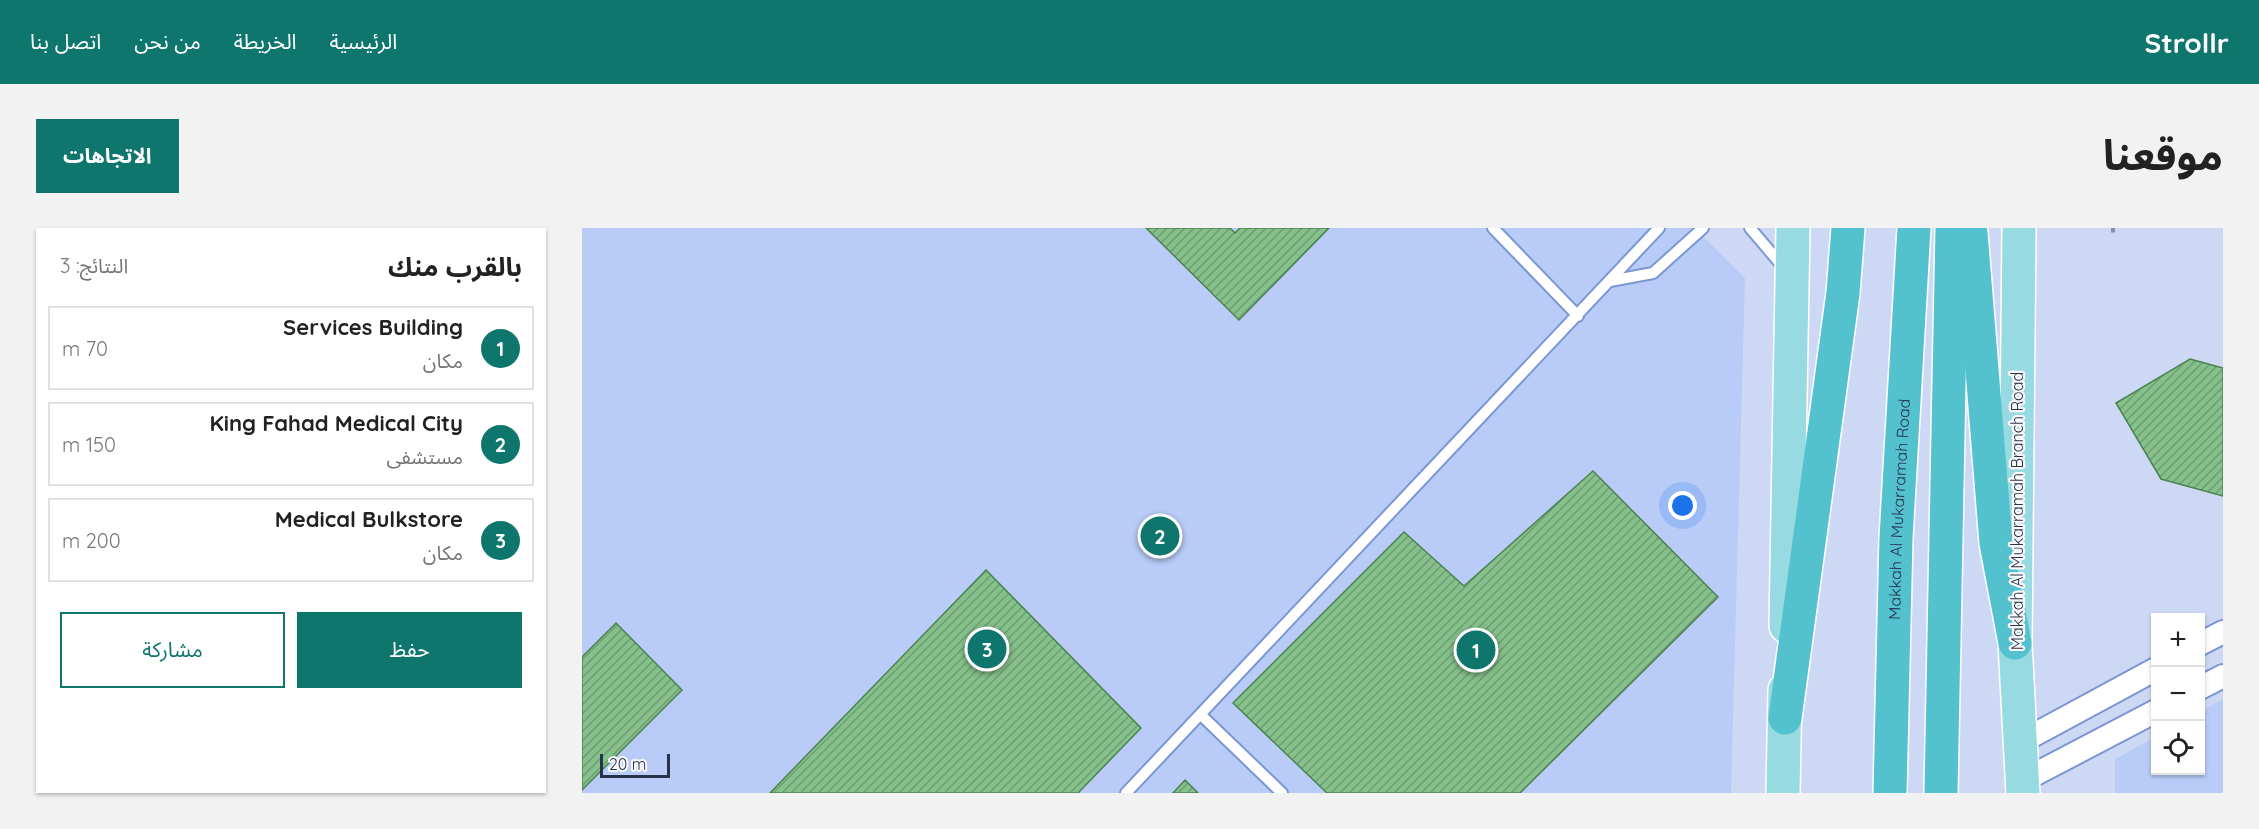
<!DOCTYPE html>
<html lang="ar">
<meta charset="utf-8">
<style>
:root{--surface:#fff;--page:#f2f2f2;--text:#222;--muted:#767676;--line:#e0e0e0;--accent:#0f766e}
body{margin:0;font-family:Quicksand,"Noto Sans Arabic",sans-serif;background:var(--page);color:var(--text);direction:rtl}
.controls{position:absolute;right:18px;bottom:18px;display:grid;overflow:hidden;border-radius:0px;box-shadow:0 2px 4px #0004}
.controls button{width:54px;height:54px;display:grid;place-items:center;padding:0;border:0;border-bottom:2px solid var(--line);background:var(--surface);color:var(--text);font:30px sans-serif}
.scale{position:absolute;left:18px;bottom:15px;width:70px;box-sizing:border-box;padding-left:6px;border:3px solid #27324c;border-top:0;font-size:16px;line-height:21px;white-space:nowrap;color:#27324c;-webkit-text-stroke:4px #fafafa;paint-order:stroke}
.you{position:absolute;left:1101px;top:278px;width:21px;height:21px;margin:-15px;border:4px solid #fff;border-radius:50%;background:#1a73e8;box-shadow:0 0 0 9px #1a73e833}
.badge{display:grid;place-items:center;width:39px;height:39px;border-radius:50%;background:var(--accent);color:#fff;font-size:20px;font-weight:700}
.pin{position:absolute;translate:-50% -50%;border:3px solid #fff;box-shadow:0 2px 6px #0006}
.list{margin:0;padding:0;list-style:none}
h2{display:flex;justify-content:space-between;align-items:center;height:78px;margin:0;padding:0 24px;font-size:26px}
h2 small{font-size:20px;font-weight:400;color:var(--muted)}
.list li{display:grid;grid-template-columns:39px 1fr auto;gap:18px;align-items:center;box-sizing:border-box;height:84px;margin:0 12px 12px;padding:0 12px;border:2px solid var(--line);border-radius:0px}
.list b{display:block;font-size:22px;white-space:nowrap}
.list p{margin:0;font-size:20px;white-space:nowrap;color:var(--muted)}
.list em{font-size:20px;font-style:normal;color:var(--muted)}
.actions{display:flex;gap:12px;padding:18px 24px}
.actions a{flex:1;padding:14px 0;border:2px solid var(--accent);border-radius:0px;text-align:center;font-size:21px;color:var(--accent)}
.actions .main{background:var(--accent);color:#fff}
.icon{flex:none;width:33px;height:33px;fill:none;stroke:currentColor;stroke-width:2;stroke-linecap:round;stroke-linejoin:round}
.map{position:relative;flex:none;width:1641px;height:565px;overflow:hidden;direction:ltr;border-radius:0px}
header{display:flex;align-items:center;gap:36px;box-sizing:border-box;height:84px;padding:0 30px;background:var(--accent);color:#fff}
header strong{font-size:28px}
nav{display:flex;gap:33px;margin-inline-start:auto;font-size:21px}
.intro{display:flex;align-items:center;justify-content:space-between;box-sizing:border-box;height:144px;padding:0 36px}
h1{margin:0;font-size:42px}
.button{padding:15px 27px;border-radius:0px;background:var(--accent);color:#fff;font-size:21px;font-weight:700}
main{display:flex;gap:36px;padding:0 36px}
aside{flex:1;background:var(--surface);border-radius:0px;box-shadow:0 2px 4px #0004}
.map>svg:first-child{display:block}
.built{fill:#b9ccf8}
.building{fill:url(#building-hatch);stroke:#4b8350;stroke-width:1.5}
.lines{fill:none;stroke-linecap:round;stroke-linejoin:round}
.lane-casing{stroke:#7b96d5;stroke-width:14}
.street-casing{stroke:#7b96d5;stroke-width:26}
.primary-casing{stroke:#fff;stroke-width:36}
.highway-casing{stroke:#fff;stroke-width:36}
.path{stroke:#838ea9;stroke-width:4;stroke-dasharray:4.5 3;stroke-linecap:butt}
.lane{stroke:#fff;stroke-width:10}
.street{stroke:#fff;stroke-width:22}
.primary{stroke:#98dae2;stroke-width:33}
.highway{stroke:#54c1cf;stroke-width:33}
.labels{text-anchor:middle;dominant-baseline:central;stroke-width:4.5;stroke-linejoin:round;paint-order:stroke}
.street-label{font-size:16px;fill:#27324c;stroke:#fafafa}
</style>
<header>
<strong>Strollr</strong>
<nav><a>الرئيسية</a><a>الخريطة</a><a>من نحن</a><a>اتصل بنا</a></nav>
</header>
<div class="intro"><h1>موقعنا</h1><a class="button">الاتجاهات</a></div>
<main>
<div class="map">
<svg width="1641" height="565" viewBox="0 0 1641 565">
<defs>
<pattern id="building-hatch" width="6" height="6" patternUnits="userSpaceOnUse" patternTransform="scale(1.5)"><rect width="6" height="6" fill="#86c18b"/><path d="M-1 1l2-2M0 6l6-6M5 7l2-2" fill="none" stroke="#6e9d74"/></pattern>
</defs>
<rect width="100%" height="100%" fill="#cdd9f4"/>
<path class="built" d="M0,0h1113l50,50 -14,515h-1149z
M1641,471v94h-108v-34l40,-22 1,33h44l1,-59z"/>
<path class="building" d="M564,0h84l5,5 5,-5h89l-90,92z
M1608,131l33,9v128l-62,-17 -45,-76z
M1011,243l125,126 -198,196h-193l-94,-90 171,-171 60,54z
M404,342l155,158 -63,65h-308z
M34,395l66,67 -100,100v-133z
M603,552l13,13h-25z"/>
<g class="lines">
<defs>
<path id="lane" d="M911,0l85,88
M1168,0l35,41
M1028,53l43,-8 50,-45
M619,487l81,78
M544,565l533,-565"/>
<path id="street" d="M1618,416l23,-12
M1618,460l23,-12
M1439,514l135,-73
M1442,552l132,-69"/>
<path id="primary" d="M1437,0l-4,415 8,150
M1204,398l7,-398
M1201,565l2,-103"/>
<g id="highway">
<path d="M1389,5l25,310 19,100"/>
<path d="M1203,490l58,-425 5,-65"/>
<path id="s1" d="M1308,565l6,-255 18,-310"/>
<path d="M1359,565l11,-565"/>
</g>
</defs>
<use href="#lane" class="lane-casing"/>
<use href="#street" class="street-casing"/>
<use href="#primary" class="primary-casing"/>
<use href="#highway" class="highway-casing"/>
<path class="path" d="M1531,0v5"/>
<use href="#lane" class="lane"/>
<use href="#street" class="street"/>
<use href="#primary" class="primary"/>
<use href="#highway" class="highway"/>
</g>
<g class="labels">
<g class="street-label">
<text stroke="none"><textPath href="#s1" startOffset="284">Makkah Al Mukarramah Road</textPath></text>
<text transform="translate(1435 283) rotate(-90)">Makkah Al Mukarramah Branch Road</text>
</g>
</g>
</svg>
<div class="controls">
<button>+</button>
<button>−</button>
<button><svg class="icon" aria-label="locate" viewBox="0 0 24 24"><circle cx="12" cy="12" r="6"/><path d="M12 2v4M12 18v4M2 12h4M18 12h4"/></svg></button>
</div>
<div class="scale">20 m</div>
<div class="you"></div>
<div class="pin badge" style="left:894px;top:422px">1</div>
<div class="pin badge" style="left:578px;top:308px">2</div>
<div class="pin badge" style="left:405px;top:421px">3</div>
</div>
<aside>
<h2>بالقرب منك<small>النتائج: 3</small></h2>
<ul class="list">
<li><span class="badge">1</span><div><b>Services Building</b><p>مكان</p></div><em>70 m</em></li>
<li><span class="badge">2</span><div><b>King Fahad Medical City</b><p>مستشفى</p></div><em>150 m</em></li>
<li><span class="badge">3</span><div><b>Medical Bulkstore</b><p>مكان</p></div><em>200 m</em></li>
</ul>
<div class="actions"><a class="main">حفظ</a><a>مشاركة</a></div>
</aside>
</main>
